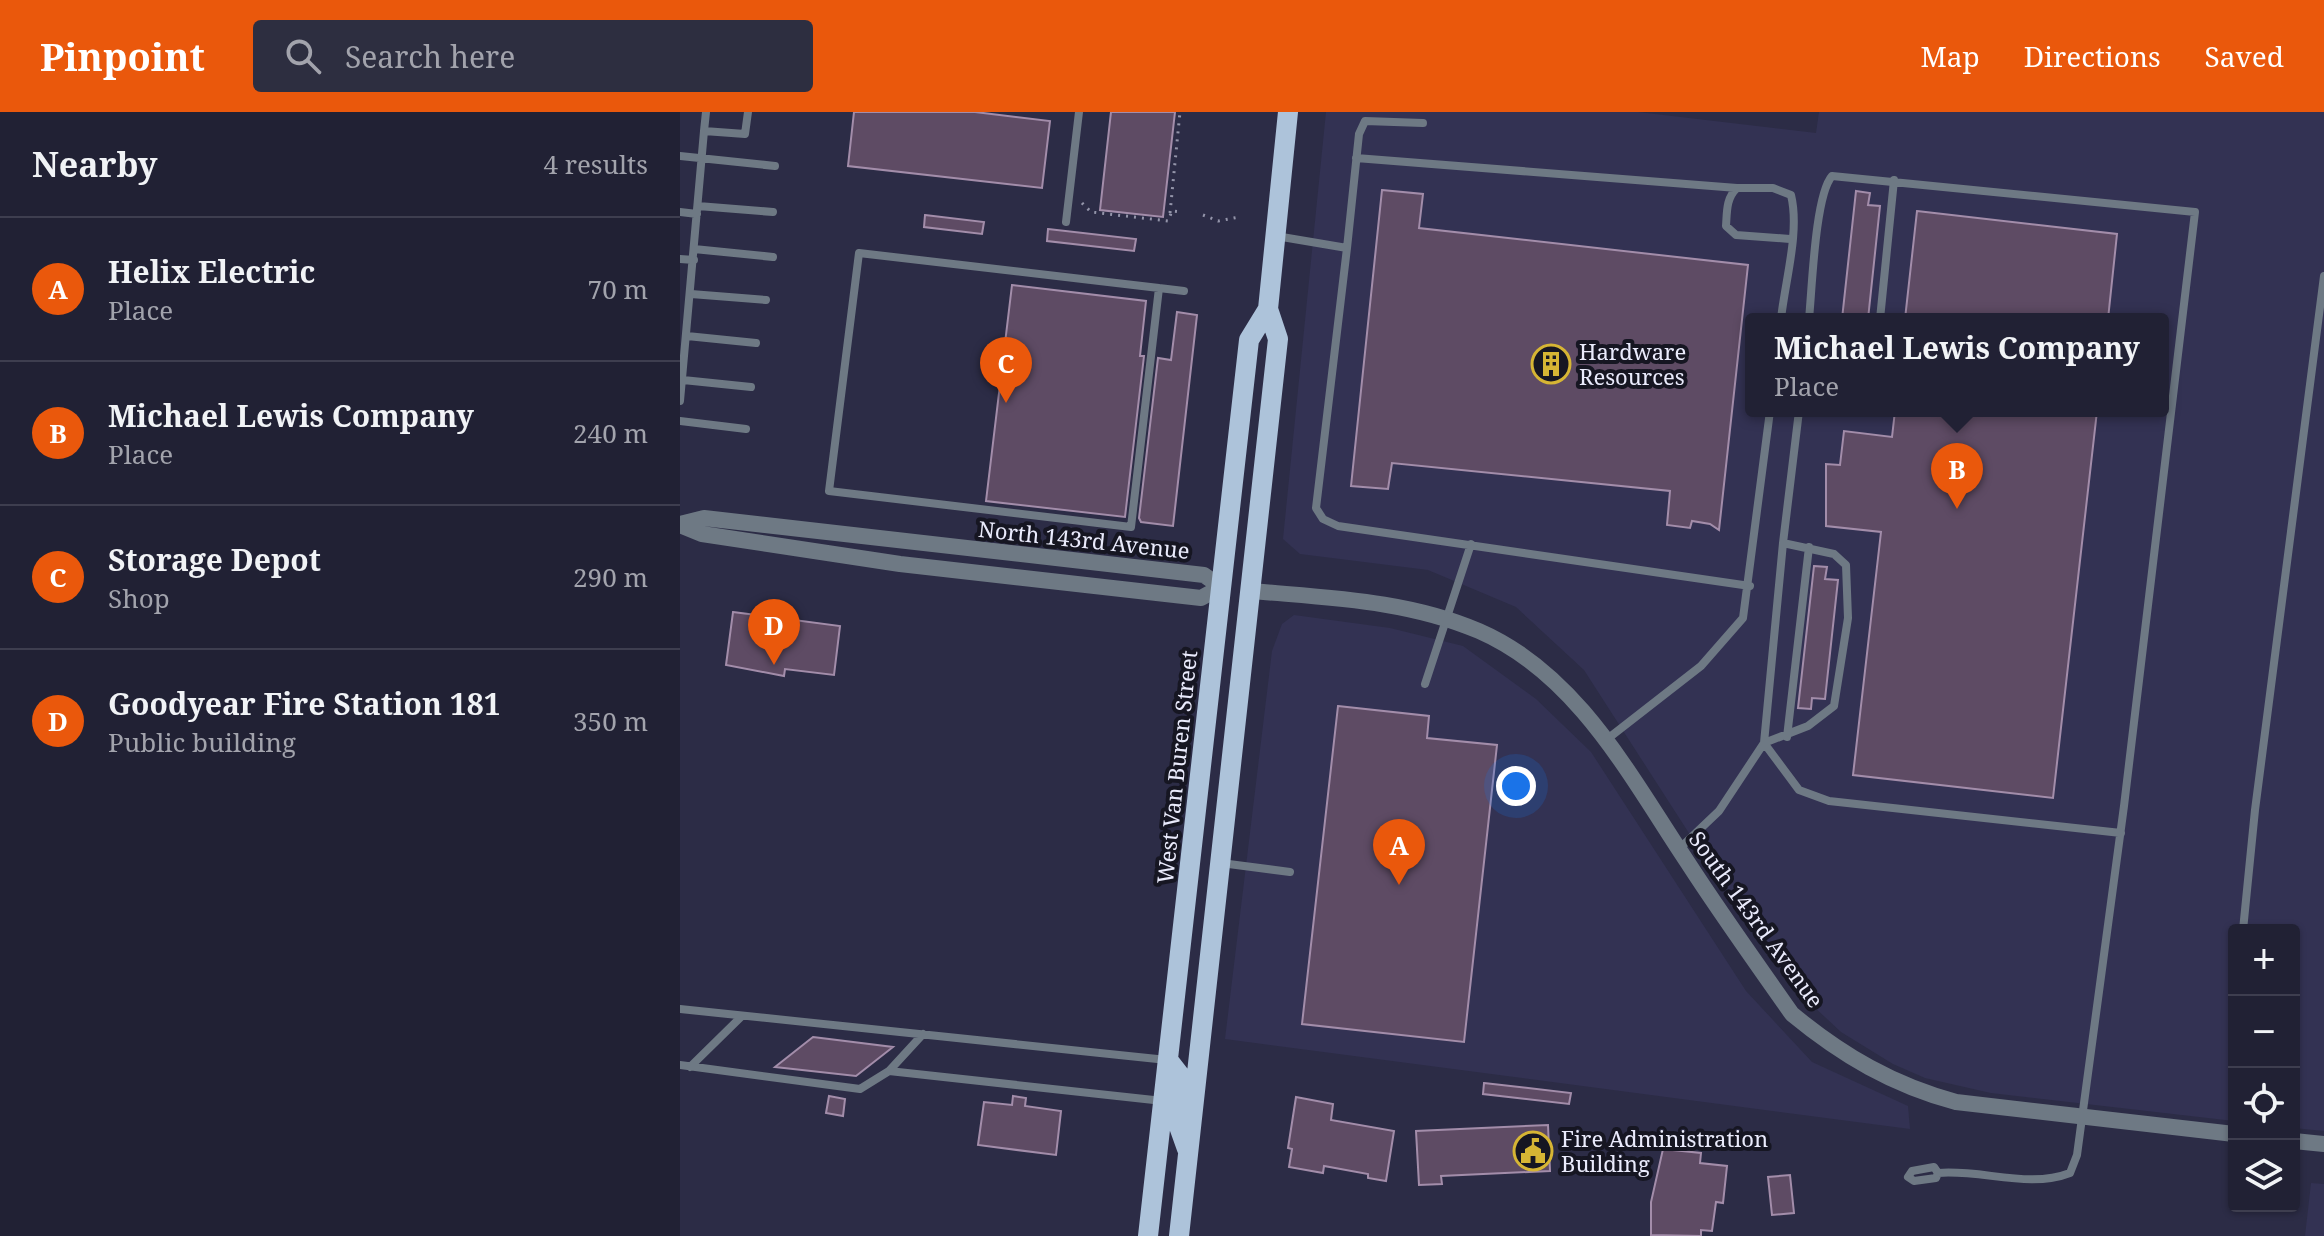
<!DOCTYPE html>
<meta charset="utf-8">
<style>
:root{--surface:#212134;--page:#2d2e40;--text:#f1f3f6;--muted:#a2a3ac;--line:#3e3e4f;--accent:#ea580c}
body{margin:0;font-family:"Noto Serif",serif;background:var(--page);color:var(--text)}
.controls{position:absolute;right:24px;bottom:24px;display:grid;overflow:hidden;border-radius:8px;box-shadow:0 2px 6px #0004}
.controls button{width:72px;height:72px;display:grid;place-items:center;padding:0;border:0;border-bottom:2px solid var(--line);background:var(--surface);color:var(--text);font:40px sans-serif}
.you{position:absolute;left:836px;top:674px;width:28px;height:28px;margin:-20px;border:6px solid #fff;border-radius:50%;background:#1a73e8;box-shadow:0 0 0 12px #1a73e833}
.badge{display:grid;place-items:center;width:52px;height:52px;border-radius:50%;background:var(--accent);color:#fff;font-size:26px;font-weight:700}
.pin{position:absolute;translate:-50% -66px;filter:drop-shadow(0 2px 4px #0008)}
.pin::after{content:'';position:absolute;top:42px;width:28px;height:24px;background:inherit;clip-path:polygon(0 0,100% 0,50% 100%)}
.popup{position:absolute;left:1065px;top:201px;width:424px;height:104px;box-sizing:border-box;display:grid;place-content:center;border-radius:8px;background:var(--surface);filter:drop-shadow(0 2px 6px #0005);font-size:26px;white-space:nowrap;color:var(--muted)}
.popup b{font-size:30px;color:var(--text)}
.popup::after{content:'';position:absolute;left:50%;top:100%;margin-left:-16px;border:16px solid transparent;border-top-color:var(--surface)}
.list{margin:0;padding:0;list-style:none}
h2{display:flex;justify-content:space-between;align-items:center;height:104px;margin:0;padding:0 32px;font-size:34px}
h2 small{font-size:26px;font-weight:400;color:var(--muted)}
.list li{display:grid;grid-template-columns:52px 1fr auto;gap:24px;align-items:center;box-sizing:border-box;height:144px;padding:0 32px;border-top:2px solid var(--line)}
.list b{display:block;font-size:30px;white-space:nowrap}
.list p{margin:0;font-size:26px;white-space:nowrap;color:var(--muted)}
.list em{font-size:26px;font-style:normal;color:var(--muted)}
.icon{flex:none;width:44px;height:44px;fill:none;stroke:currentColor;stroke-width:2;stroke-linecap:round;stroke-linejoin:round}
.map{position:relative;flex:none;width:1644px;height:1124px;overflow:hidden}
header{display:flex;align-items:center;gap:48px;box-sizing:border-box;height:112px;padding:0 40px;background:var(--accent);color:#fff}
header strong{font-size:38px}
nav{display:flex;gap:44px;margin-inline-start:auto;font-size:28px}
.search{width:560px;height:72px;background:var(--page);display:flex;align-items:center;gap:20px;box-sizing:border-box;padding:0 28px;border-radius:8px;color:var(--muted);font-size:30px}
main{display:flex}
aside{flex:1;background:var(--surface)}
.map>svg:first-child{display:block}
.built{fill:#333253;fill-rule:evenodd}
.building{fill:#5e4b64;stroke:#a38daa;stroke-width:2}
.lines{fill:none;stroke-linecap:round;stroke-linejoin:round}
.path{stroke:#9495aa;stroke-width:3;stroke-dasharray:2 6;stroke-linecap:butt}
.service{stroke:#6e7984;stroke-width:8}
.tertiary{stroke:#6e7984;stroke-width:16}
.primary{stroke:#adc3da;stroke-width:20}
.labels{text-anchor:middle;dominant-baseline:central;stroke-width:8;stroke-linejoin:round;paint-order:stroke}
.poi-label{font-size:22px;fill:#eaebfc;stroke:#161622;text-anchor:start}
.street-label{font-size:22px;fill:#eaebfc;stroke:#161622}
</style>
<header>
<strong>Pinpoint</strong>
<div class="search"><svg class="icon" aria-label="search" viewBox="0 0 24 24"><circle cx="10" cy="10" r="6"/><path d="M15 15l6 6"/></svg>Search here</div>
<nav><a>Map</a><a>Directions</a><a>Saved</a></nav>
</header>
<main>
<aside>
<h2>Nearby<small>4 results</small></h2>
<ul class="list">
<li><span class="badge">A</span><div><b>Helix Electric</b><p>Place</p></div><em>70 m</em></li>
<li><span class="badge">B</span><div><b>Michael Lewis Company</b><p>Place</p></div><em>240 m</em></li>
<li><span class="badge">C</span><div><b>Storage Depot</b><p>Shop</p></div><em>290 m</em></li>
<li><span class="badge">D</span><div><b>Goodyear Fire Station 181</b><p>Public building</p></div><em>350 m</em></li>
</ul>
</aside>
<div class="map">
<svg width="1644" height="1124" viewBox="0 0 1644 1124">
<rect width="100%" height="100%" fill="#2c2c46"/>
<path class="built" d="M646,0h312l178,21 3,-21h505v1019l-30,-3v-198h-60v191l-243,-28 -66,-15 -32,-14 -52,-32 -46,-43 -63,-89 -148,-230 -68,-63 -88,-37 -128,-16 -17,-15zM1071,207h412v92h-412z
M614,503l96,13 73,18 73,53 55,53 155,239 66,71 96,44 2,23 -685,-90 47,-388 10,-27z
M1631,1071l13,1v52h-19z"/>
<path class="building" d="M174,0h121l75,9 -8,67 -194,-22z
M431,0h64l-12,105 -63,-7z
M702,78l41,4 -4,34 329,37 -29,265 -9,-6 -18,-3 -2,7 -23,-3 3,-34 -278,-28 -4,26 -37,-3z
M1176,79l14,2 -2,12 12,1 -12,113h-26z
M1237,99l200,23 -9,85h-203z
M245,103l59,7 -2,12 -58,-7z
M368,117l88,10 -2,12 -87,-10z
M332,173l134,16 -6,55h4l-19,161 -139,-16z
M497,200l20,3 -24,211 -32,-4 -2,-4 19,-160 13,2z
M1215,299h202l-44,387 -200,-23 28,-243 -55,-6v-62l14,1 4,-34 48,6z
M1134,454l13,1 -2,12 13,1 -13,119 -13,-1 -1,11 -13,-1z
M53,500l107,14 -6,49 -49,-6 -1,7 -58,-11z
M658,594l91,10 -2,22 70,7 -33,297 -162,-18z
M133,925l80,10 -37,29 -81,-9z
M804,971l87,10 -2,11 -86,-10z
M149,984l16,3 -2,17 -17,-3z
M333,984l13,2 -1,8 36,5 -5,44 -78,-10 6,-43 28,3z
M616,985l37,7 -2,16 63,11 -8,50 -18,-3v-4l-44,-8 -1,7 -34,-6 3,-18 -4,-1z
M868,1013l2,46 -109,5 1,8 -23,1 -3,-54z
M983,1037l38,4 -1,10 27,3 -4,37 -7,-1 -4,29 -11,-1v6l-50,-1v-33z
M1110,1063l4,38 -22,2 -4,-38z"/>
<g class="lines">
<path class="path" d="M402,91l9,9 77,9 4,-10 9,1
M490,101l10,-101
M523,103l15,6 21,-4"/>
<path class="service" d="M26,0l-2,19 41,3 3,-22
M0,44l95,10
M676,46l381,30
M18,94l75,6
M0,100l17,2
M386,110l13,-110
M596,124l71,12 12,-114 6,-13 58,2
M667,136l-31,260 7,11 15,7 412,60
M14,137l79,8
M0,147l14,1
M479,176l-28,239 -302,-36 30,-238 300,35 25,3
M11,182l75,6
M1101,207c4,-38 19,-87 10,-124l-18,-7h-36c-11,10 -10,24 -11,38l10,9 54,4
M1129,207c3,-29 6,-124 23,-143l363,36 -71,594 -47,349 -7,18c-41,16 -89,-4 -132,0l-2,5 -22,3 -6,-4 4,-6 22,-4 4,6
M1200,207l14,-139
M7,224l69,7
M3,268l68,7
M0,289l24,-270
M0,309l66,8
M1103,431l-19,200 35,47 30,11 292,32
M745,572l46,-140
M1107,625l22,-190
M926,628l95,-74 42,-48 27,-207
M999,737l40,-38 45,-68 44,-17 26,-20 14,-88 -2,-53 -12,-11 -51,-11 16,-132
M541,751l69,9
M1563,818l12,-120 69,-534
M0,897l487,51
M0,953l180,24 29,-18 34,-37
M10,955l52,-51
M209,959l274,30"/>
<path class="tertiary" d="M0,412l24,-6 500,57 17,12 -20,11 -301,-34 -198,-30 -22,-9
M572,479c77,7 155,9 227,40 99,43 152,147 209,232 33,51 69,101 104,151 51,42 101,71 164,88l278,32
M1614,1029l30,3"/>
<path class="primary" d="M488,948l14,18 -5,43 10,28
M468,1124l101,-896 19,-31
M499,1124l99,-897 -10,-30 20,-197"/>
</g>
<defs>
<symbol id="building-ring" viewBox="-11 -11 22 22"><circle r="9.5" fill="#161622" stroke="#d6b534" stroke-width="1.5"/><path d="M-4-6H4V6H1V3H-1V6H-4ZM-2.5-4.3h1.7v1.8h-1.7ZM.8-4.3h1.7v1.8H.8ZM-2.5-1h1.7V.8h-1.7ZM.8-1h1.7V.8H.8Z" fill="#d6b534"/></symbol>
<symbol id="civic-ring" viewBox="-11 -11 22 22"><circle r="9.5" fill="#161622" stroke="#d6b534" stroke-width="1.5"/><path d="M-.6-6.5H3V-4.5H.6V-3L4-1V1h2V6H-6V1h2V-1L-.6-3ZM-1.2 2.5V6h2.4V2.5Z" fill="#d6b534"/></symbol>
</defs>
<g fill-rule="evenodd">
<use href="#building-ring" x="849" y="230" width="44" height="44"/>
<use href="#civic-ring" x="831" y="1017" width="44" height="44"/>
</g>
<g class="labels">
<g class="poi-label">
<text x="899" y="239">Hardware<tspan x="899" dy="25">Resources</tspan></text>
<text x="881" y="1026">Fire Administration<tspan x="881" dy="25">Building</tspan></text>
</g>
<g class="street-label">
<text transform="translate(404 427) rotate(6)">North 143rd Avenue</text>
<text transform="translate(496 655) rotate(-84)">West Van Buren Street</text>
<text transform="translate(1077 807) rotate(54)">South 143rd Avenue</text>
</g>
</g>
</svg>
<div class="controls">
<button>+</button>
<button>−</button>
<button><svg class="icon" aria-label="locate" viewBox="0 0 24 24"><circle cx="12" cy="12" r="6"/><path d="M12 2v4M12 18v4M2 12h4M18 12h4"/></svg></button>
<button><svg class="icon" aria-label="layers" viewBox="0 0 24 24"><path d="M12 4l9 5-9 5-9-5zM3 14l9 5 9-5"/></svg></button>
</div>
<div class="you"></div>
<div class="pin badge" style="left:719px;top:773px">A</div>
<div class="pin badge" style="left:1277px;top:397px">B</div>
<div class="popup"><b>Michael Lewis Company</b>Place</div>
<div class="pin badge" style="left:326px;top:291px">C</div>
<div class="pin badge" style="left:94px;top:553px">D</div>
</div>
</main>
